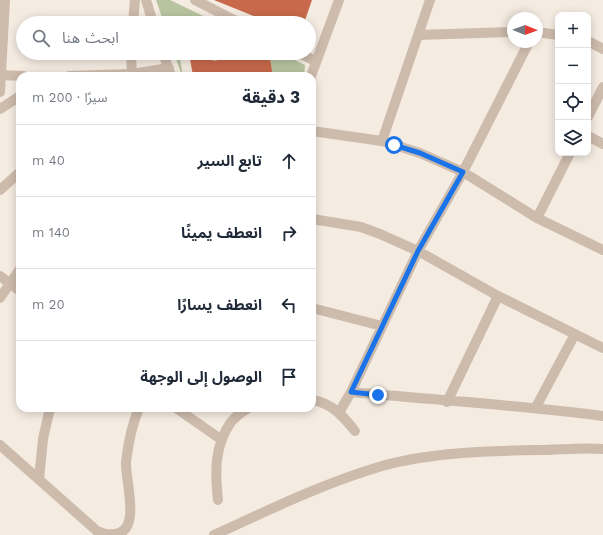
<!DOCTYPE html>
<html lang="ar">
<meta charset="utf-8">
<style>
:root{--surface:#fff;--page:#f2f2f3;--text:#1f2937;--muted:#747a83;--line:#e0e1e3}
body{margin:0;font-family:"Work Sans","Noto Sans Arabic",sans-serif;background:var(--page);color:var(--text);direction:rtl}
.controls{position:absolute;right:12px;top:12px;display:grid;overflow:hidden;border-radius:8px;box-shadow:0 2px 10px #0003}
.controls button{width:36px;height:36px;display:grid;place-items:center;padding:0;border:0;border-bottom:1px solid var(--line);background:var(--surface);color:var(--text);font:20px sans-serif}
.compass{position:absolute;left:507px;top:12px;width:36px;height:36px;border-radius:50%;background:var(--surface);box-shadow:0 2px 10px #0003;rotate:91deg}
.stop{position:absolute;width:12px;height:12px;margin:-9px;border:3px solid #1a73e8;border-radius:50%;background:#fff}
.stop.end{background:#1a73e8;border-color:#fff;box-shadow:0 1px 4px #0008}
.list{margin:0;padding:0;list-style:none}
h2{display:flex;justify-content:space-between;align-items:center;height:52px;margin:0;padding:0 16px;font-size:17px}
h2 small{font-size:13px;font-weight:400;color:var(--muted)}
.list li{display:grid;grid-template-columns:26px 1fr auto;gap:12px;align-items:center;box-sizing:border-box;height:72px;padding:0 16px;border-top:1px solid var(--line)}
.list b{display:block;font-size:15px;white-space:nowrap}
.list em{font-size:13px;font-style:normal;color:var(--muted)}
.icon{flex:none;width:22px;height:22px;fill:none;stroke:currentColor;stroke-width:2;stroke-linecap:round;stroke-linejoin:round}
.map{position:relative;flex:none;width:603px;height:535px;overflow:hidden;direction:ltr}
.search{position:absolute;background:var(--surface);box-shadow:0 2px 10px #0003;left:16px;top:16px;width:300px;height:44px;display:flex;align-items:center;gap:10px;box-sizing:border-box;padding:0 14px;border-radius:22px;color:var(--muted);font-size:15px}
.panel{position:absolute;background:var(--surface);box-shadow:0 2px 10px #0003;left:16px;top:72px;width:300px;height:340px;border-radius:12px;direction:rtl}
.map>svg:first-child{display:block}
.green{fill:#b8c4a0}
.building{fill:#c8694b}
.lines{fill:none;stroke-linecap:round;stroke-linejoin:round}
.minor{stroke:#cdbbac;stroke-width:10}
.route{stroke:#1a73e8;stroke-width:5}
</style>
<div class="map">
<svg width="603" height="535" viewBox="0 0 603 535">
<rect width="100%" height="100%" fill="#f4ebe1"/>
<path class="green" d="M156,0h14l48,23h-54z
M174,53h5l4,23h-1z
M211,53h46l-44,8z
M269,53h11l25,12 -1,11h-31z"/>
<path class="building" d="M214,0h98l-8,23h-33z
M189,53h22l2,8 44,-8h12l4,23h-80z"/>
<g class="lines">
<path class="minor" d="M146,0l7,23
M195,0l45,23
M133,23l2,-23
M537,32l21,3
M418,35l95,-3
M588,41l15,8
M131,53l1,23
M163,53l8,23
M299,53l16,8
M0,75l24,1
M69,76l63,-2 37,-6
M311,76l28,-76
M0,92l5,-92
M0,109l20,-13
M588,117l15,-30
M312,131l70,10 38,12 43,19 74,46 66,32
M588,136l15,8
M382,141l48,-141
M0,190l20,-18
M537,218l33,-65
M312,219l49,8 19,7 38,17 80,45 105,52
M0,276l20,15
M0,298l20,-29
M312,308l70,18
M351,392c84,8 168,13 252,24
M312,400c20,3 31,16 43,31
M447,402l51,-106
M536,407l39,-73
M176,408l46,32
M340,411l11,-19 67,-141 45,-79 66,-130
M0,445l97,86c6,3 10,4 18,3 27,-3 10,-53 11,-72 2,-18 6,-37 13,-54
M39,479l4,-40 7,-31
M218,500c-3,-27 -4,-54 13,-78 4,-5 11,-10 17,-14
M214,535c55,-25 110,-52 168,-69 49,-14 107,-15 157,-16 21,0 43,-3 64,-1"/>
</g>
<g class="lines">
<path class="route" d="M378,395l-27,-3 67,-141 45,-79 -43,-19 -26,-8"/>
</g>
</svg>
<div class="controls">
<button>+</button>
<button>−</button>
<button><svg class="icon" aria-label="locate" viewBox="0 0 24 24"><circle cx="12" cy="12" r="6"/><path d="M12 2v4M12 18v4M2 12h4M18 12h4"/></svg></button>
<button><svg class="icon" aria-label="layers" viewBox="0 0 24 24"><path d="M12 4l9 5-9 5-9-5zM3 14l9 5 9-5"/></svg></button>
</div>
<svg class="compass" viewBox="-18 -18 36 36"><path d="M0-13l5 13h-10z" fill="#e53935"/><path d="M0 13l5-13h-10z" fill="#747a83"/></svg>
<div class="stop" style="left:394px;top:145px"></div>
<div class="stop end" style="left:378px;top:395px"></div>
<div class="search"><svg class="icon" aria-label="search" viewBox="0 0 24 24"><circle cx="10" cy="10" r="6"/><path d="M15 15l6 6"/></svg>ابحث هنا</div>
<section class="panel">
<h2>3 دقيقة<small>سيرًا · 200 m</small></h2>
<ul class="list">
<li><svg class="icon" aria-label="ahead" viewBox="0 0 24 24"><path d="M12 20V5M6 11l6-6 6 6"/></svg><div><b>تابع السير</b></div><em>40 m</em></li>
<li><svg class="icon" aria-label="right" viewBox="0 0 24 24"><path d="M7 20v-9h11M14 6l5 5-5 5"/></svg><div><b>انعطف يمينًا</b></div><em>140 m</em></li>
<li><svg class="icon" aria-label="left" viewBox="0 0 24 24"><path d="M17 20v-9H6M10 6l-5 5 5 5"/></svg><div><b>انعطف يسارًا</b></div><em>20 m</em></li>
<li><svg class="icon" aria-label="arrive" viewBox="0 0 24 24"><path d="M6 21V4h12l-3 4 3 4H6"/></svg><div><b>الوصول إلى الوجهة</b></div></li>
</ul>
</section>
</div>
